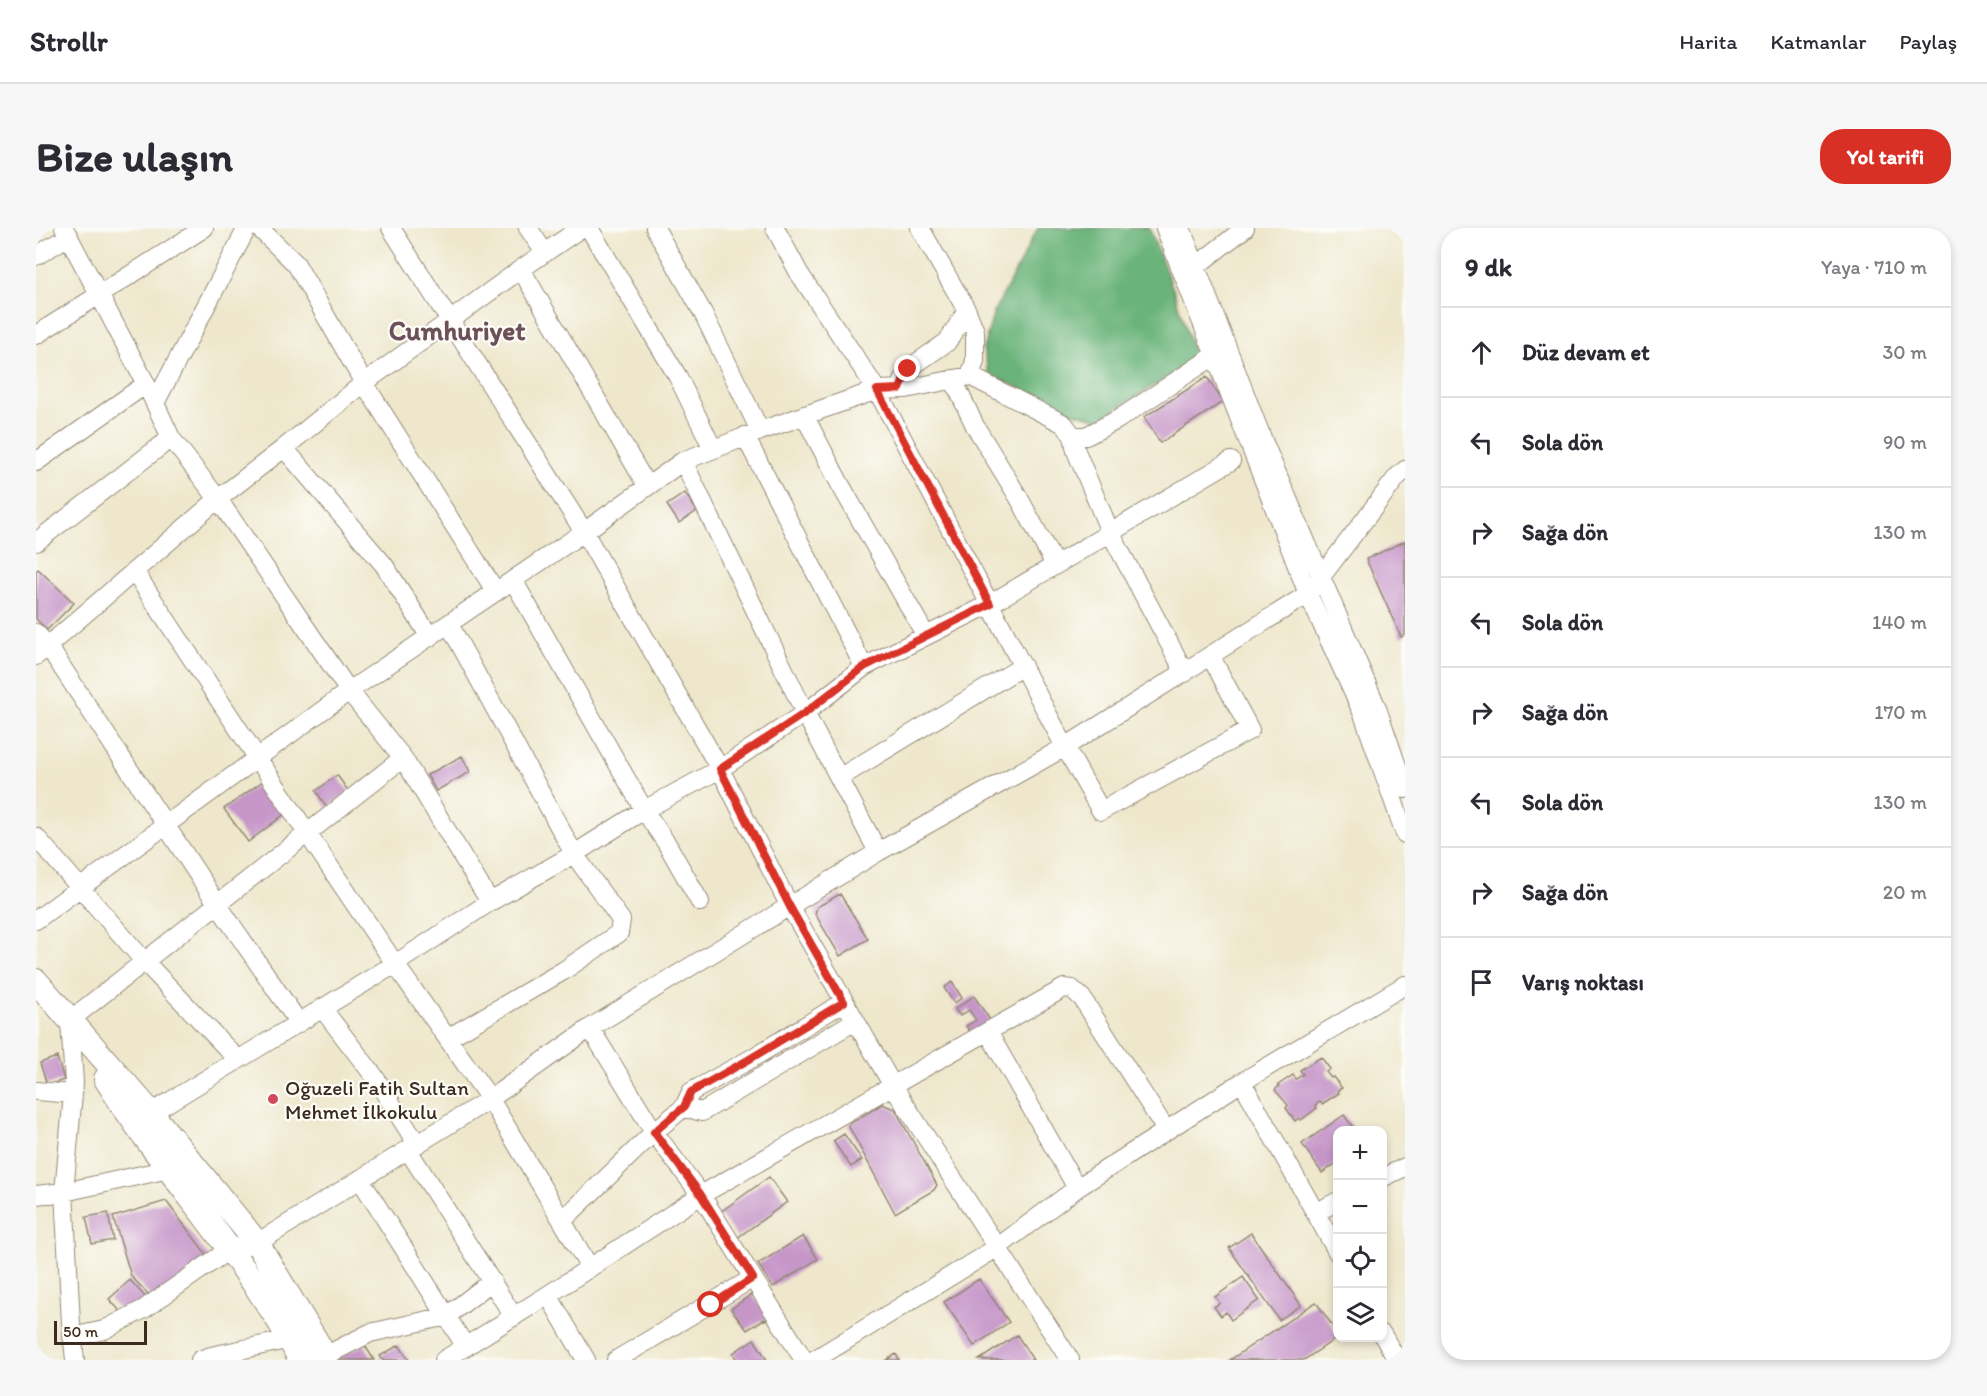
<!DOCTYPE html>
<html lang="tr">
<meta charset="utf-8">
<style>
:root{--surface:#fff;--page:#f7f7f7;--text:#2b2b33;--muted:#7c7c81;--line:#e1e1e2;--accent:#d93025}
body{margin:0;font-family:Itim,sans-serif;background:var(--page);color:var(--text)}
.controls{position:absolute;right:18px;bottom:18px;display:grid;overflow:hidden;border-radius:12px;box-shadow:0 3px 9px #0003}
.controls button{width:54px;height:54px;display:grid;place-items:center;padding:0;border:0;border-bottom:2px solid var(--line);background:var(--surface);color:var(--text);font:30px sans-serif}
.scale{position:absolute;left:18px;bottom:15px;width:93px;box-sizing:border-box;padding-left:6px;border:3px solid #3b2a1e;border-top:0;font-size:16px;line-height:21px;white-space:nowrap;color:#3b2a1e;-webkit-text-stroke:4px #fdfcf7;paint-order:stroke}
.stop{position:absolute;width:18px;height:18px;margin:-14px;border:4px solid #d93025;border-radius:50%;background:#fff}
.stop.end{background:#d93025;border-color:#fff;box-shadow:0 2px 6px #0008}
.list{margin:0;padding:0;list-style:none}
h2{display:flex;justify-content:space-between;align-items:center;height:78px;margin:0;padding:0 24px;font-size:26px}
h2 small{font-size:20px;font-weight:400;color:var(--muted)}
.list li{display:grid;grid-template-columns:39px 1fr auto;gap:18px;align-items:center;box-sizing:border-box;height:90px;padding:0 24px;border-top:2px solid var(--line)}
.list b{display:block;font-size:22px;white-space:nowrap}
.list em{font-size:20px;font-style:normal;color:var(--muted)}
.icon{flex:none;width:33px;height:33px;fill:none;stroke:currentColor;stroke-width:2;stroke-linecap:round;stroke-linejoin:round}
.map{position:relative;flex:none;width:1369px;height:1132px;overflow:hidden;border-radius:24px}
header{display:flex;align-items:center;gap:36px;box-sizing:border-box;height:84px;padding:0 30px;background:var(--surface);border-bottom:2px solid var(--line)}
header strong{font-size:28px}
nav{display:flex;gap:33px;margin-inline-start:auto;font-size:21px}
.intro{display:flex;align-items:center;justify-content:space-between;box-sizing:border-box;height:144px;padding:0 36px}
h1{margin:0;font-size:42px}
.button{padding:15px 27px;border-radius:24px;background:var(--accent);color:#fff;font-size:21px;font-weight:700}
main{display:flex;gap:36px;padding:0 36px}
aside{flex:1;background:var(--surface);border-radius:24px;box-shadow:0 3px 9px #0003}
.map>svg:first-child{display:block}
.forest{fill:#6bb47a;stroke:#536f4c;stroke-width:1.5}
.building{fill:#c696c9}
.lines{fill:none;stroke-linecap:round;stroke-linejoin:round}
.minor-casing{stroke:#948875;stroke-width:20}
.major-casing{stroke:#948875;stroke-width:26}
.minor{stroke:#fff;stroke-width:18}
.major{stroke:#fff;stroke-width:24}
.route{stroke:#d93025;stroke-width:8}
.poi-dot{fill:#d1495b;stroke:#fdfcf7;stroke-width:2}
.labels{text-anchor:middle;dominant-baseline:central;stroke-width:4.5;stroke-linejoin:round;paint-order:stroke}
.poi-label{font-size:21px;fill:#3b2a1e;stroke:#fdfcf7;text-anchor:start}
.district-label{font-size:27px;font-weight:bold;fill:#6c505a;stroke:#fdfcf7}
</style>
<header>
<strong>Strollr</strong>
<nav><a>Harita</a><a>Katmanlar</a><a>Paylaş</a></nav>
</header>
<div class="intro"><h1>Bize ulaşın</h1><a class="button">Yol tarifi</a></div>
<main>
<div class="map">
<svg width="1369" height="1132" viewBox="0 0 1369 1132">
<rect width="100%" height="100%" fill="#fdfcf7"/>
<filter id="ink" filterUnits="userSpaceOnUse"><feTurbulence type="fractalNoise" baseFrequency=".0167" numOctaves="2"/><feDisplacementMap in="SourceGraphic" scale="12" xChannelSelector="R" yChannelSelector="G"/><feConvolveMatrix kernelMatrix="1 2 1 2 8 2 1 2 1" color-interpolation-filters="sRGB"/></filter>
<filter id="wash" filterUnits="userSpaceOnUse"><feTurbulence type="fractalNoise" baseFrequency=".008" numOctaves="4" result="noise"/><feDisplacementMap in="SourceGraphic" scale="24" xChannelSelector="R" yChannelSelector="G"/><feGaussianBlur stdDeviation="1.35" result="paint"/><feColorMatrix in="noise" values="0 0 0 0 0 0 0 0 0 0 0 0 0 0 0 0 0 1.4 0 .05"/><feComposite in="paint" operator="in"/></filter>
<g filter="url(#wash)">
<rect width="100%" height="100%" fill="#eee7cc"/>
<path class="forest" d="M1002,0h111l24,61 23,71 -97,59 -30,-8 -80,-37 -6,-25 11,-37z"/>
<g id="blocks">
<path class="building" d="M1171,149l16,25 -63,41 -16,-26z
M649,265l12,18 -18,12 -12,-18z
M1369,313v94l-4,2 -35,-78z
M2,341l36,34 -27,27 -11,-11v-48z
M426,528l8,16 -34,19 -9,-16z
M301,547l12,17 -22,16 -11,-17z
M227,553l23,32 -38,29 -24,-33z
M804,666l28,45 -28,17 -25,-42 2,-7z
M916,754l10,16 -8,5 -10,-15z
M938,768l16,24 -19,13 -5,-7 10,-6 -7,-10 -9,6 -5,-7z
M21,829l7,23 -17,5 -7,-22z
M1285,829l9,12 -4,3 5,6 2,-1 9,11 -5,3 2,2 -17,11 -2,-2 -5,3 2,3 -16,12 -2,-2 -4,3 -9,-13 2,-3 -13,-15 4,-4 -1,-1 15,-10 3,4 7,-5 -3,-4z
M846,876l13,5 42,76 -3,5 -39,23 -47,-88z
M1308,887l11,15h-17v32l-16,11 -20,-29z
M808,906l18,26 -11,7 -18,-26z
M733,949l18,25 -50,36 -18,-25z
M130,973l44,58 -57,40 -22,-23 -18,-59z
M72,985l5,27 -21,4 -6,-27z
M1215,1005l50,72 -22,15 -50,-72z
M767,1008l15,23 -45,28 -15,-23z
M1207,1049l16,23 -28,20 -5,-8 -5,4 -7,-9 6,-4 -5,-6z
M943,1051l30,43 -35,24 -30,-44z
M94,1052l19,21 -25,14 -15,-16z
M716,1066l17,24 -4,2 -1,-1 -17,11 -16,-21z
M1280,1074l22,32v3l-34,23h-74z
M981,1107l16,25h-54z
M718,1111l13,21h-30l-4,-7z
M328,1116l10,16h-34l-2,-2z
M363,1117l10,15h-26l-3,-4z
M860,1126l3,6h-13z"/>
</g>
</g>
<g filter="url(#ink)">
<use href="#blocks" fill-opacity="0" stroke="#948875" stroke-width="1.5"/>
<g class="lines">
<defs>
<path id="minor" d="M28,0l82,156 25,54 47,61 131,192 54,67 87,144
M223,0l37,36 68,119 132,209
M355,0l193,304 136,237 70,138 103,179 177,274
M492,0l17,25
M553,0l89,149 35,72
M619,0l48,85 57,118
M739,0l24,45 78,117 188,357 36,64 149,-81 -39,-73
M1129,0l143,366 55,120 42,120
M1145,0l83,215 113,265 28,81
M0,28l33,-20
M1159,39l50,-39
M485,41l126,217
M0,107l168,-107
M934,148l94,48 9,12h13l31,-16 97,-64
M917,151l22,47 44,72 36,67
M864,161l8,-20 39,-27 20,-31
M119,175l92,-175
M768,187l36,69 86,152
M709,208l119,231
M1037,208l3,15 34,81 75,141
M248,220l100,117 46,72
M647,233l122,252 73,139
M0,234l110,-78
M0,314l135,-104
M98,343l173,262 88,131 95,135 100,169
M477,352l131,230 23,34 33,58
M0,405l12,13 170,259 81,118
M0,428l182,-157 66,-51 80,-65 157,-114 60,-41
M803,550l184,-112
M0,609l109,125 93,98
M0,692l313,-229 235,-159 99,-71 77,-30 117,-41 29,-1 64,-13 5,-15v-30l-8,-20 -47,-83
M286,780l52,68 43,68
M554,800l64,104 47,63 103,165
M952,804l89,156
M412,810l115,-67 56,-38 2,-13 -47,-66 -125,-230
M1206,854l96,171
M0,863l37,3
M648,879l7,-15 58,-32 95,-58
M115,885l244,-149 95,-62 84,-48 70,-44 76,-41 85,-56 59,-46 126,-63 241,-143
M372,922l106,167
M1346,950l23,-11
M324,951l106,168
M0,967l28,-3 105,-23
M1279,985l23,-12
M526,993l92,-89 30,-25 18,5 153,-91
M512,1067l38,65
M1346,1106l15,26
M36,1109l32,-7 40,-21 86,-60 27,-6 233,-144 100,-71 288,-176 187,-105 243,-153 89,-117 8,-7
M287,1129l47,-24 77,-17 45,-35
M39,1132l-4,-37 -7,-131 10,-109 -4,-63 333,-262
M164,1132l11,-4 80,-17
M408,1132l104,-65 153,-100 363,-207 8,1 10,9 84,132
M580,1132l137,-82
M778,1132l184,-113 79,-59 165,-106 163,-97"/>
<path id="major" d="M0,753l115,132 106,130 62,103 6,14
M70,851c44,71 99,134 147,203 17,26 35,50 47,78"/>
</defs>
<use href="#minor" class="minor-casing"/>
<use href="#major" class="major-casing"/>
<use href="#minor" class="minor"/>
<use href="#major" class="major"/>
</g>
</g>
<g class="lines" filter="url(#ink)">
<path class="route" d="M675,1077l42,-27 -52,-83 -47,-63 30,-25 7,-15 57,-32 96,-58 -54,-95 -70,-138 85,-56 59,-46 126,-63 -113,-214 23,-1 8,-20"/>
</g>
<circle class="poi-dot" cx="237" cy="871" r="6"/>
<g class="labels">
<g class="poi-label">
<text x="249" y="859">Oğuzeli Fatih Sultan<tspan x="249" dy="24">Mehmet İlkokulu</tspan></text>
</g>
<g class="district-label">
<text x="421" y="102">Cumhuriyet</text>
</g>
</g>
</svg>
<div class="controls">
<button>+</button>
<button>−</button>
<button><svg class="icon" aria-label="locate" viewBox="0 0 24 24"><circle cx="12" cy="12" r="6"/><path d="M12 2v4M12 18v4M2 12h4M18 12h4"/></svg></button>
<button><svg class="icon" aria-label="layers" viewBox="0 0 24 24"><path d="M12 4l9 5-9 5-9-5zM3 14l9 5 9-5"/></svg></button>
</div>
<div class="scale">50 m</div>
<div class="stop" style="left:675px;top:1077px"></div>
<div class="stop end" style="left:872px;top:141px"></div>
</div>
<aside>
<h2>9 dk<small>Yaya · 710 m</small></h2>
<ul class="list">
<li><svg class="icon" aria-label="ahead" viewBox="0 0 24 24"><path d="M12 20V5M6 11l6-6 6 6"/></svg><div><b>Düz devam et</b></div><em>30 m</em></li>
<li><svg class="icon" aria-label="left" viewBox="0 0 24 24"><path d="M17 20v-9H6M10 6l-5 5 5 5"/></svg><div><b>Sola dön</b></div><em>90 m</em></li>
<li><svg class="icon" aria-label="right" viewBox="0 0 24 24"><path d="M7 20v-9h11M14 6l5 5-5 5"/></svg><div><b>Sağa dön</b></div><em>130 m</em></li>
<li><svg class="icon" aria-label="left" viewBox="0 0 24 24"><path d="M17 20v-9H6M10 6l-5 5 5 5"/></svg><div><b>Sola dön</b></div><em>140 m</em></li>
<li><svg class="icon" aria-label="right" viewBox="0 0 24 24"><path d="M7 20v-9h11M14 6l5 5-5 5"/></svg><div><b>Sağa dön</b></div><em>170 m</em></li>
<li><svg class="icon" aria-label="left" viewBox="0 0 24 24"><path d="M17 20v-9H6M10 6l-5 5 5 5"/></svg><div><b>Sola dön</b></div><em>130 m</em></li>
<li><svg class="icon" aria-label="right" viewBox="0 0 24 24"><path d="M7 20v-9h11M14 6l5 5-5 5"/></svg><div><b>Sağa dön</b></div><em>20 m</em></li>
<li><svg class="icon" aria-label="arrive" viewBox="0 0 24 24"><path d="M6 21V4h12l-3 4 3 4H6"/></svg><div><b>Varış noktası</b></div></li>
</ul>
</aside>
</main>
